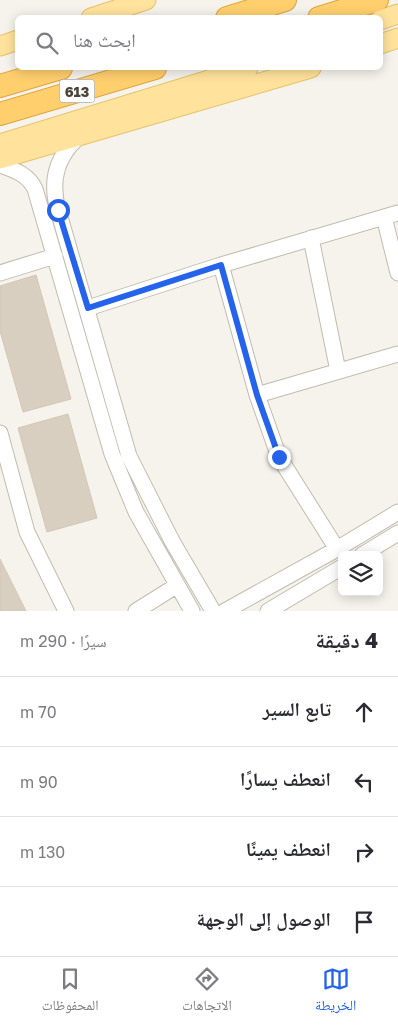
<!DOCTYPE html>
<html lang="ar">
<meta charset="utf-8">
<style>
:root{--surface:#fff;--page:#f7f7f7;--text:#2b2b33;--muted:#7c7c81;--line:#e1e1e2;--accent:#2563eb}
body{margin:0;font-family:"Golos Text","Noto Naskh Arabic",sans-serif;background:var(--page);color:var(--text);direction:rtl}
.controls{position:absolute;right:15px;bottom:15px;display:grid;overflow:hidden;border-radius:8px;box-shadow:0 2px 12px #0003}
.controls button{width:45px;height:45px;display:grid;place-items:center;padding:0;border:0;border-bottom:1px solid var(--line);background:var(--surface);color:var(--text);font:25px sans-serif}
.stop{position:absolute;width:15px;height:15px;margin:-11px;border:4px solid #2563eb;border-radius:50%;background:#fff}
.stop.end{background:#2563eb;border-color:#fff;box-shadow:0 1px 5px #0008}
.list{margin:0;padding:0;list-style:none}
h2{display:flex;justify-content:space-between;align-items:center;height:65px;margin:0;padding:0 20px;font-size:21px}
h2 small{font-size:16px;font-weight:400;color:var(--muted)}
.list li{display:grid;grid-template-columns:32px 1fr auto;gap:15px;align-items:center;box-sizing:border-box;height:70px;padding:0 20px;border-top:1px solid var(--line)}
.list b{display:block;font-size:19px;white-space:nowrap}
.list em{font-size:16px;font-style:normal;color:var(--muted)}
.icon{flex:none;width:28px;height:28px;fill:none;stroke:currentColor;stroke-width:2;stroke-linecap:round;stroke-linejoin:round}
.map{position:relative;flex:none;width:398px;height:611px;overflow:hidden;direction:ltr}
.search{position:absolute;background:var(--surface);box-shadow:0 2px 12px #0003;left:15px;right:15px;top:15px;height:55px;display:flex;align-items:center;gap:12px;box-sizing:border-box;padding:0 18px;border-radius:8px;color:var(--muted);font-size:19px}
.sheet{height:345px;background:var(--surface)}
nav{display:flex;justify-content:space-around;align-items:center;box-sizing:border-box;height:70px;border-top:1px solid var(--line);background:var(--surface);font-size:14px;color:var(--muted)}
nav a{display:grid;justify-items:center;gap:2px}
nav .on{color:var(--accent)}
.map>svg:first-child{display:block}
.building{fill:#d8cfc1;stroke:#d3c7b4}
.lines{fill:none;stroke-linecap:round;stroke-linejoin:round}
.minor-casing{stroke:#c2bbae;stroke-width:17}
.major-casing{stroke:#e6c16a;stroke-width:21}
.highway-casing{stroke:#e0a43c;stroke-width:24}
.minor{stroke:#fff;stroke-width:15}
.major{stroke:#ffe39c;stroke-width:19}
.highway{stroke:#ffcf6e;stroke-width:22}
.route{stroke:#2563eb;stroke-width:6}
.labels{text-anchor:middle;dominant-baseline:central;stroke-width:4;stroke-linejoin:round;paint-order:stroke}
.shield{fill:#fff;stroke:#817c74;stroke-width:1}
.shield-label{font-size:14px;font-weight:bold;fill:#4b4439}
</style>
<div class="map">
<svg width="398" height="611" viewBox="0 0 398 611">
<rect width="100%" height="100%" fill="#f6f3ec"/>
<path class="building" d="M36,275l35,124 -48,13 -23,-81v-45z
M68,414l29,104 -50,14 -29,-104z
M0,559l26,52h-26z"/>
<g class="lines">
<defs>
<path id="minor" d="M80,136c-24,20 -30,45 -22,74l71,246 43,85 41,70
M0,165c14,5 28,9 35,24l77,265 24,58 56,99
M384,217l14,56
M311,238l27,133
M221,265l36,130 22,62 58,92
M0,273l55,-17
M88,308l133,-43 177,-52
M257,395l141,-41
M0,433l27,99 39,79
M362,555l36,-22
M136,611l40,-25
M225,611l112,-62 61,-37
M268,611l74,-44"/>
<path id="major" d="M91,18l55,-18
M380,20l18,-6
M380,44l18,-6
M0,46l18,-6
M0,144l248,-76
M0,159l311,-91"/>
<path id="highway" d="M227,18l58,-18
M319,18l58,-18
M0,86l61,-18
M0,114l155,-46"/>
</defs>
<use href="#minor" class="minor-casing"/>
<use href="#major" class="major-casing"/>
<use href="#highway" class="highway-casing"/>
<use href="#minor" class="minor"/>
<use href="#major" class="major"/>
<use href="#highway" class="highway"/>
</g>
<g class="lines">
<path class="route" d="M58,210l30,98 133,-43 36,130 22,62"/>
</g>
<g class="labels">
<rect class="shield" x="59.5" y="79.5" width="35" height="23" rx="4"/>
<g class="shield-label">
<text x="77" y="91">613</text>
</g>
</g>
</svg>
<div class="controls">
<button><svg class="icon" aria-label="layers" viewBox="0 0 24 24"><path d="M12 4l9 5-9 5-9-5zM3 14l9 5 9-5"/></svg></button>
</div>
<div class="stop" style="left:58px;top:210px"></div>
<div class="stop end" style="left:279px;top:457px"></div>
<div class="search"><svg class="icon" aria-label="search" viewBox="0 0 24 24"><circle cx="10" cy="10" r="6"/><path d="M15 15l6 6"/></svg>ابحث هنا</div>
</div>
<section class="sheet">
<h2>4 دقيقة<small>سيرًا · 290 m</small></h2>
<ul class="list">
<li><svg class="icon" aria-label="ahead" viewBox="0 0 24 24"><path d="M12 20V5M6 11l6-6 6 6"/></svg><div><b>تابع السير</b></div><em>70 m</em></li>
<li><svg class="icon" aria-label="left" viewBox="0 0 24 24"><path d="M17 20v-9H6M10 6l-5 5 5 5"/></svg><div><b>انعطف يسارًا</b></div><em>90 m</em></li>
<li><svg class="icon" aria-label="right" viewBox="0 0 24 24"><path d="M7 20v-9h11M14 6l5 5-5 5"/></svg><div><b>انعطف يمينًا</b></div><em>130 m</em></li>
<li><svg class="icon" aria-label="arrive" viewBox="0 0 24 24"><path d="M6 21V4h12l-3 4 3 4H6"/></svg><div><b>الوصول إلى الوجهة</b></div></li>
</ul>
</section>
<nav>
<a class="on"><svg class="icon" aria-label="map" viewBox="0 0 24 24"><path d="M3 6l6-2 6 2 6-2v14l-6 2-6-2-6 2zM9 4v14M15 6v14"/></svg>الخريطة</a>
<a><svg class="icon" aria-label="directions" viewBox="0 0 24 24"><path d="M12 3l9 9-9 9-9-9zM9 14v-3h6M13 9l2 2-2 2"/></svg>الاتجاهات</a>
<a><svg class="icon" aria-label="saved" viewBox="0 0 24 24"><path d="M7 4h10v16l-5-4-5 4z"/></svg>المحفوظات</a>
</nav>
